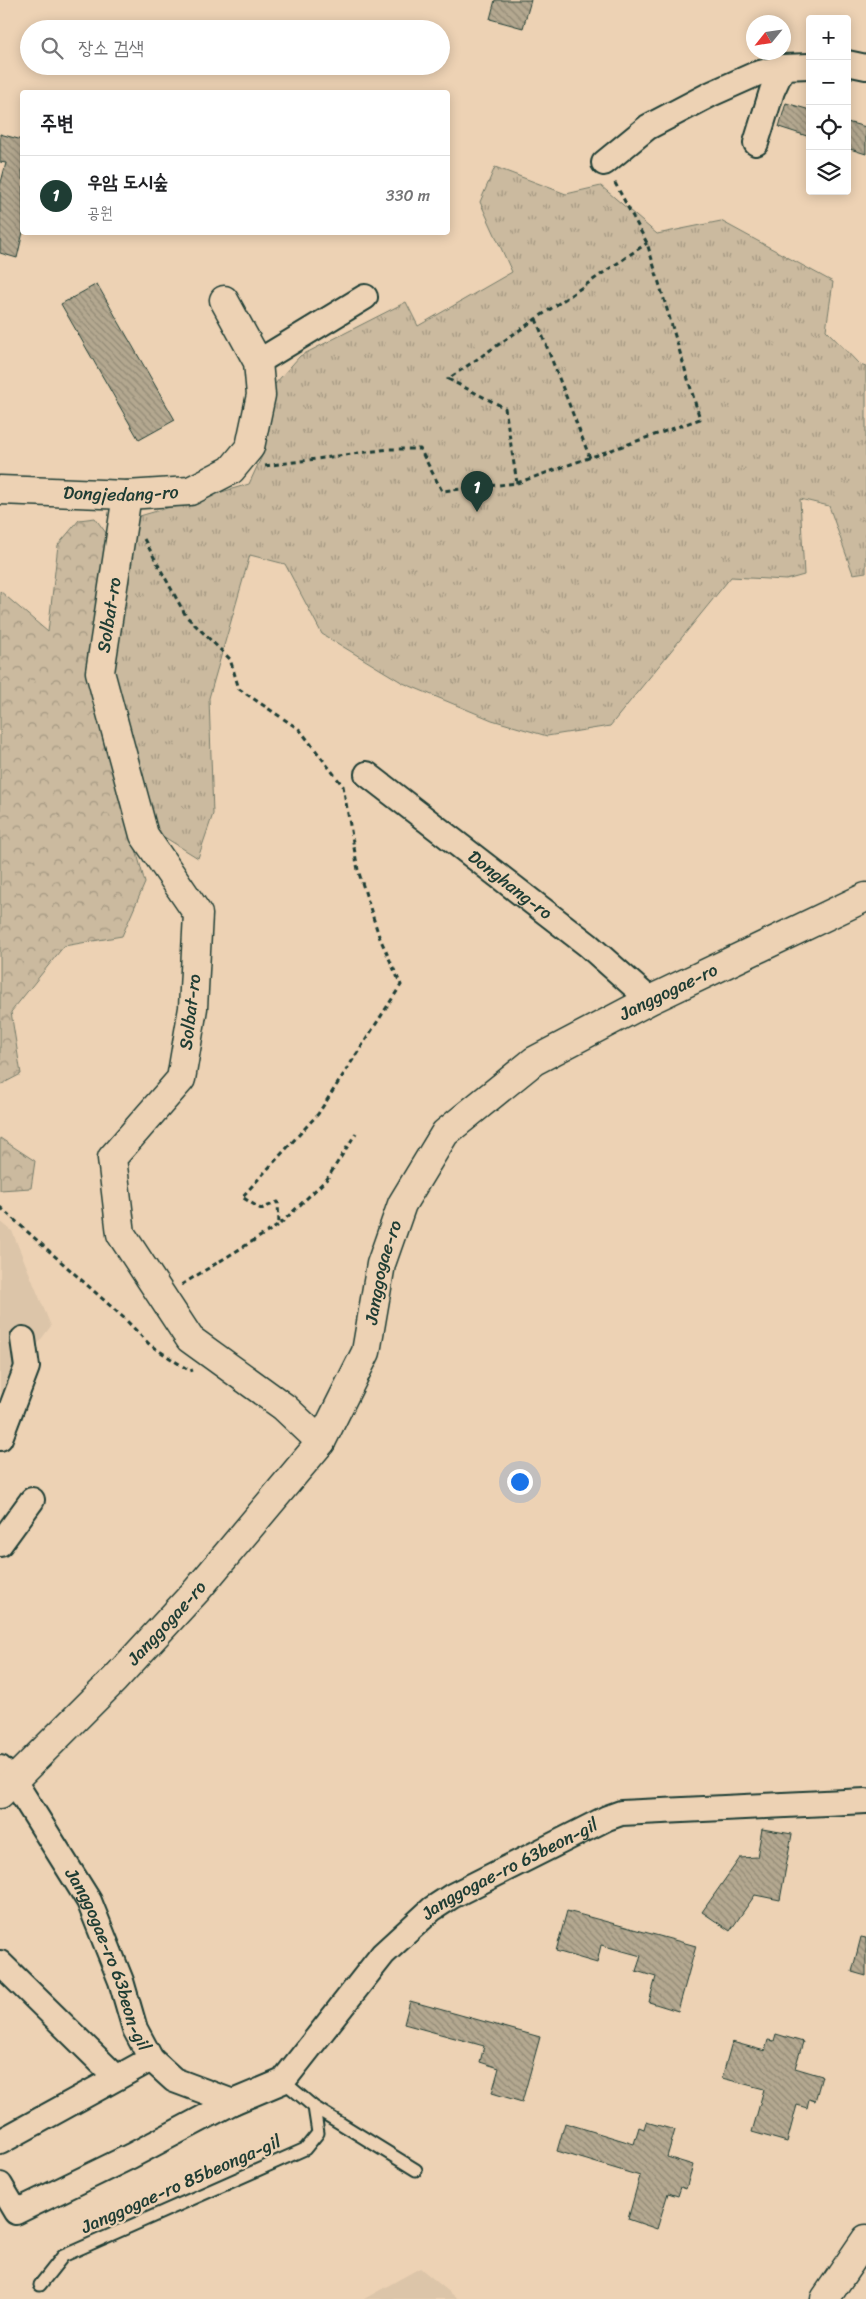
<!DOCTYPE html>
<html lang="ko">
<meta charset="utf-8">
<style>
:root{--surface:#fff;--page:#f2f2f2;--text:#202124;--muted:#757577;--line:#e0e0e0;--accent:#1f3d34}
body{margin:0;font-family:Sriracha,"Poor Story",sans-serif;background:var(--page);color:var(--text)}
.controls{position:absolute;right:15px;top:15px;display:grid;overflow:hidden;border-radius:5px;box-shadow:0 2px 12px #0003}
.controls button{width:45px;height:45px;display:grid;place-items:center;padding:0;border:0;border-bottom:1px solid var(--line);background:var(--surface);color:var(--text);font:25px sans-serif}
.compass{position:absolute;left:746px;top:15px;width:45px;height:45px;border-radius:50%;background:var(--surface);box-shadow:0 2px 12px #0003;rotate:240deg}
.you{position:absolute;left:519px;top:1481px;width:18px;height:18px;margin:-12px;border:4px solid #fff;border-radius:50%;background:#1a73e8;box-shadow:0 0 0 8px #1a73e833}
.badge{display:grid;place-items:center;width:32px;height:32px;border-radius:50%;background:var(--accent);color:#fff;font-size:16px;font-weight:700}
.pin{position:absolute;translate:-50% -41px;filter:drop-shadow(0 1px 2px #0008)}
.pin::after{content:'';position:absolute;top:26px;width:18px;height:15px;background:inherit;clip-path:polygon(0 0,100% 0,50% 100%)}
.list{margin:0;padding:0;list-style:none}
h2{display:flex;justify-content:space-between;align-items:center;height:65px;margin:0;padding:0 20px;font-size:21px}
h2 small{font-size:16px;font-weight:400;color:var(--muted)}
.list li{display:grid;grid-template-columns:32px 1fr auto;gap:15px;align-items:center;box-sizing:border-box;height:80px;padding:0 20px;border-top:1px solid var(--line)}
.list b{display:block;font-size:19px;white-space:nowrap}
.list p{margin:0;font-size:16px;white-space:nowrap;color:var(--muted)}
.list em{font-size:16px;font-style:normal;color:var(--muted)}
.icon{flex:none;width:28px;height:28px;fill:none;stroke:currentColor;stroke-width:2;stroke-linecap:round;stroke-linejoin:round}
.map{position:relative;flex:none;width:866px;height:2299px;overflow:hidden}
.search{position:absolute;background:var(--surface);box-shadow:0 2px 12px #0003;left:20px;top:20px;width:430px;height:55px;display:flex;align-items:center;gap:12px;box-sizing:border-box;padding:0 18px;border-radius:28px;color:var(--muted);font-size:19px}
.panel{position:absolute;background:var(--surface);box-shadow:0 2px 12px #0003;left:20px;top:90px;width:430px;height:145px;border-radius:5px}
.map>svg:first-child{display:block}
.built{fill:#dcc5a9}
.forest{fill:url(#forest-crowns);stroke:#757c6a}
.park{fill:url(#park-tufts);stroke:#757c6a}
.building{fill:url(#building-back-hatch);stroke:#1f3d34}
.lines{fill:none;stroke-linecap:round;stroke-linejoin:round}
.lane-casing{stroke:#1f3d34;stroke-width:15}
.street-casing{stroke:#1f3d34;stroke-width:28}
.secondary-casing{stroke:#1f3d34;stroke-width:31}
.path{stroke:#1f3d34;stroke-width:3;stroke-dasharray:5 4;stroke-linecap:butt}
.lane{stroke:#edd2b4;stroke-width:11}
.street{stroke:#edd2b4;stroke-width:24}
.secondary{stroke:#edd2b4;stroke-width:28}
.labels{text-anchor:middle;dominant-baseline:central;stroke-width:4.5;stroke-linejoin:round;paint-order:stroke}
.street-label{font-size:18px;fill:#1f3d34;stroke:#edd2b4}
</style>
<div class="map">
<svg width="866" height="2299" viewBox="0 0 866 2299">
<defs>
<pattern id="forest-crowns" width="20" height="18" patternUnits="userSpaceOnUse" patternTransform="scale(1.25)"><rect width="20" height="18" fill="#cbba9f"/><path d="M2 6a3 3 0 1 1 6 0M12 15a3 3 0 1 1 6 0" fill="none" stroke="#a49882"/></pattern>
<pattern id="park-tufts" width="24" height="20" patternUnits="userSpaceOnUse" patternTransform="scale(1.25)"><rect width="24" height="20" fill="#cbba9f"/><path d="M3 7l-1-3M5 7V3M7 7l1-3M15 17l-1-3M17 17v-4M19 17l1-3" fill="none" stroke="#a49882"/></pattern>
<pattern id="building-back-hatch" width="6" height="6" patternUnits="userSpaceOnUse" patternTransform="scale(1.25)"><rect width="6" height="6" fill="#b4a890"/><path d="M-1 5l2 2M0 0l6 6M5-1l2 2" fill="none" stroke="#928a76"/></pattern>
</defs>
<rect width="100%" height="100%" fill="#edd2b4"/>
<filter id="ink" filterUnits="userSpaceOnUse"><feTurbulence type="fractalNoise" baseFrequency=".02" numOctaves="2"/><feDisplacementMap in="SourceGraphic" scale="10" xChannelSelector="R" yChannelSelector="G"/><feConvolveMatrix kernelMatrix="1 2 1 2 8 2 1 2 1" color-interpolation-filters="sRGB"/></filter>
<g filter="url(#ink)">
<path class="built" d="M0,1221l12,10 39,95 -51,68z
M420,2268l38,31h-94z"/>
<path class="forest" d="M95,518l14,19 -19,141 55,205 -23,53 -58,10 -53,66 10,62 -21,11v-494l48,41 10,-87 21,-25z
M0,1138l35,23 -4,27 -31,2z"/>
<path class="park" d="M495,167l71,27 35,-8 56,48 64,-13 112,61 -7,48 34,35 6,2v205l-13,2 -24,-68 -29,-7 4,76 -18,5 -55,-3 -121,149 -63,10 -55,-16 -89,-37 -81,-49 -37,-70 -35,-9 -41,143 4,116 -15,44 -45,-28 -40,-163 20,-149 116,-34 13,-28 12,-71 26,-29 106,-54 12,24 94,-54 -32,-70z"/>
<path class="building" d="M495,0h36l-8,28 -33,-9z
M786,103l24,7v27l-31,-10z
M847,122l19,5v27l-19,-6z
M0,134l22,6 1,92 -6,26 -17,-5v-67l6,-23 -6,-1z
M97,284l78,136 -36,20 -78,-136z
M762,1829l30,5 -12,66 -25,-5 -25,36 -28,-19 38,-54 17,-1z
M567,1911l129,35 -18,65 -29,-9 7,-25 -20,-6 5,-15 -40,-11 -4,18 -41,-12z
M861,1937l5,1v38l-14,-4z
M410,2001l130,36 -18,65 -30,-9 7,-25 -19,-6 4,-16 -80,-22z
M776,2034l27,8 -8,26 27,8 -7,25 -6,-2 -2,9 -10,-3 -10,37 -35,-10 12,-43 -42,-11 10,-36 33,9 3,-11 6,1z
M646,2122l29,8 -8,27 26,8 -7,24 -5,-2 -3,9 -10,-3 -11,36 -29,-10 12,-43 -83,-25 8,-28 69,21 5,-17 5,2z"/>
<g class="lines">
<defs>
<path id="lane" d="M283,2081l31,26 102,63
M40,2285l23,-29 242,-107 13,-16 -4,-26"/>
<g id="street">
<path d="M847,63l19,4"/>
<path d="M756,143l16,-52 11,-24"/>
<path d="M604,163l44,-36 63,-33 45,-20 27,-7 27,-1"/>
<path d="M258,362l107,-65"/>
<path id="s1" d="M367,774l221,171 62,55"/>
<path d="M0,1438l27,-71 -4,-28"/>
<path d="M0,1544l32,-44"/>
<path id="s2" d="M0,1768l14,13 75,120 32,80 14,48 16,30 23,21 59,22 50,-21 100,-127 49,-45 20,-13 155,-78 14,-5 245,-12"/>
<path d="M0,1963l116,114"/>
<path d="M0,2142l151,-83"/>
<path d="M0,2185l16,27 115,-56 102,-54"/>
</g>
<g id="secondary">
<path id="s3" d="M0,490l127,5 63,-4 41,-21 19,-23 11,-52 -3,-33 -34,-62"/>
<path d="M127,495l-27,177 44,163 54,79 -5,94 -12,71 -69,79 9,76 69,105 94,68 37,35"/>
<path id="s4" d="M0,1794l114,-114 83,-90 124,-148 45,-90 15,-88 21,-60 43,-71 89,-72 116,-61 216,-103"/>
<path d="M825,2299l41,-60"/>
</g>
</defs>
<use href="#lane" class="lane-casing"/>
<use href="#street" class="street-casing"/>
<use href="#secondary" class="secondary-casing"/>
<path class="path" d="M536,319l54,139
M265,466l124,-17h31l22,42 75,-8 183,-64 -53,-176 -33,-62
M517,483l-12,-75 -57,-29 199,-136
M144,539l42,77 44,43 9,30 61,41 43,56 15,84 21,66 22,49 -83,129 -76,83 19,12 17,-7 1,23 -98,60
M0,1207l124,111 26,27 40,26 3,-1
M280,1224l47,-45 29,-46"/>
<use href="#lane" class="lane"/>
<use href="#street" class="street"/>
<use href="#secondary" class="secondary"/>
</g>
</g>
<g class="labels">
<g class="street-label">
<text stroke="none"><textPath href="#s3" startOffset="121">Dongjedang-ro</textPath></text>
<text transform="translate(109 615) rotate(-81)">Solbat-ro</text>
<text stroke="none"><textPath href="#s1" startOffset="181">Donghang-ro</textPath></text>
<text stroke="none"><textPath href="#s4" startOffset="1079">Janggogae-ro</textPath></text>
<text transform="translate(190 1012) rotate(-83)">Solbat-ro</text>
<text stroke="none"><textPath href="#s4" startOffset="659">Janggogae-ro</textPath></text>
<text stroke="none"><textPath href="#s4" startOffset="239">Janggogae-ro</textPath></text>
<text stroke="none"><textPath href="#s2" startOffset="795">Janggogae-ro 63beon-gil</textPath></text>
<text stroke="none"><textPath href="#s2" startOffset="222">Janggogae-ro 63beon-gil</textPath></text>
<text transform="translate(181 2184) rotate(-24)">Janggogae-ro 85beonga-gil</text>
</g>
</g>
</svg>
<div class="controls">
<button>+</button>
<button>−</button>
<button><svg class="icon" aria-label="locate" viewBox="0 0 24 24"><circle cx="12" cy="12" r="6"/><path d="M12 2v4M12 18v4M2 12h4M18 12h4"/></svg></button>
<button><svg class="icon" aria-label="layers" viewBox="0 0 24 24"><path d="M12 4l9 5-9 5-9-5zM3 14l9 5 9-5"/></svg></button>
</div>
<svg class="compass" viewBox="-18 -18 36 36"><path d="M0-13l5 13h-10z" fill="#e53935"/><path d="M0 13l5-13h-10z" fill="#757577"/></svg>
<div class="you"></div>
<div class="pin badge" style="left:477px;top:512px">1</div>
<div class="search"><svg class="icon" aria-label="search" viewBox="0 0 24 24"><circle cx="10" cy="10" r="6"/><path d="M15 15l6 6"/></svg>장소 검색</div>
<section class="panel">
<h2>주변<small></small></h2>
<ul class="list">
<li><span class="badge">1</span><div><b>우암 도시숲</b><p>공원</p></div><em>330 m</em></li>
</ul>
</section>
</div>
